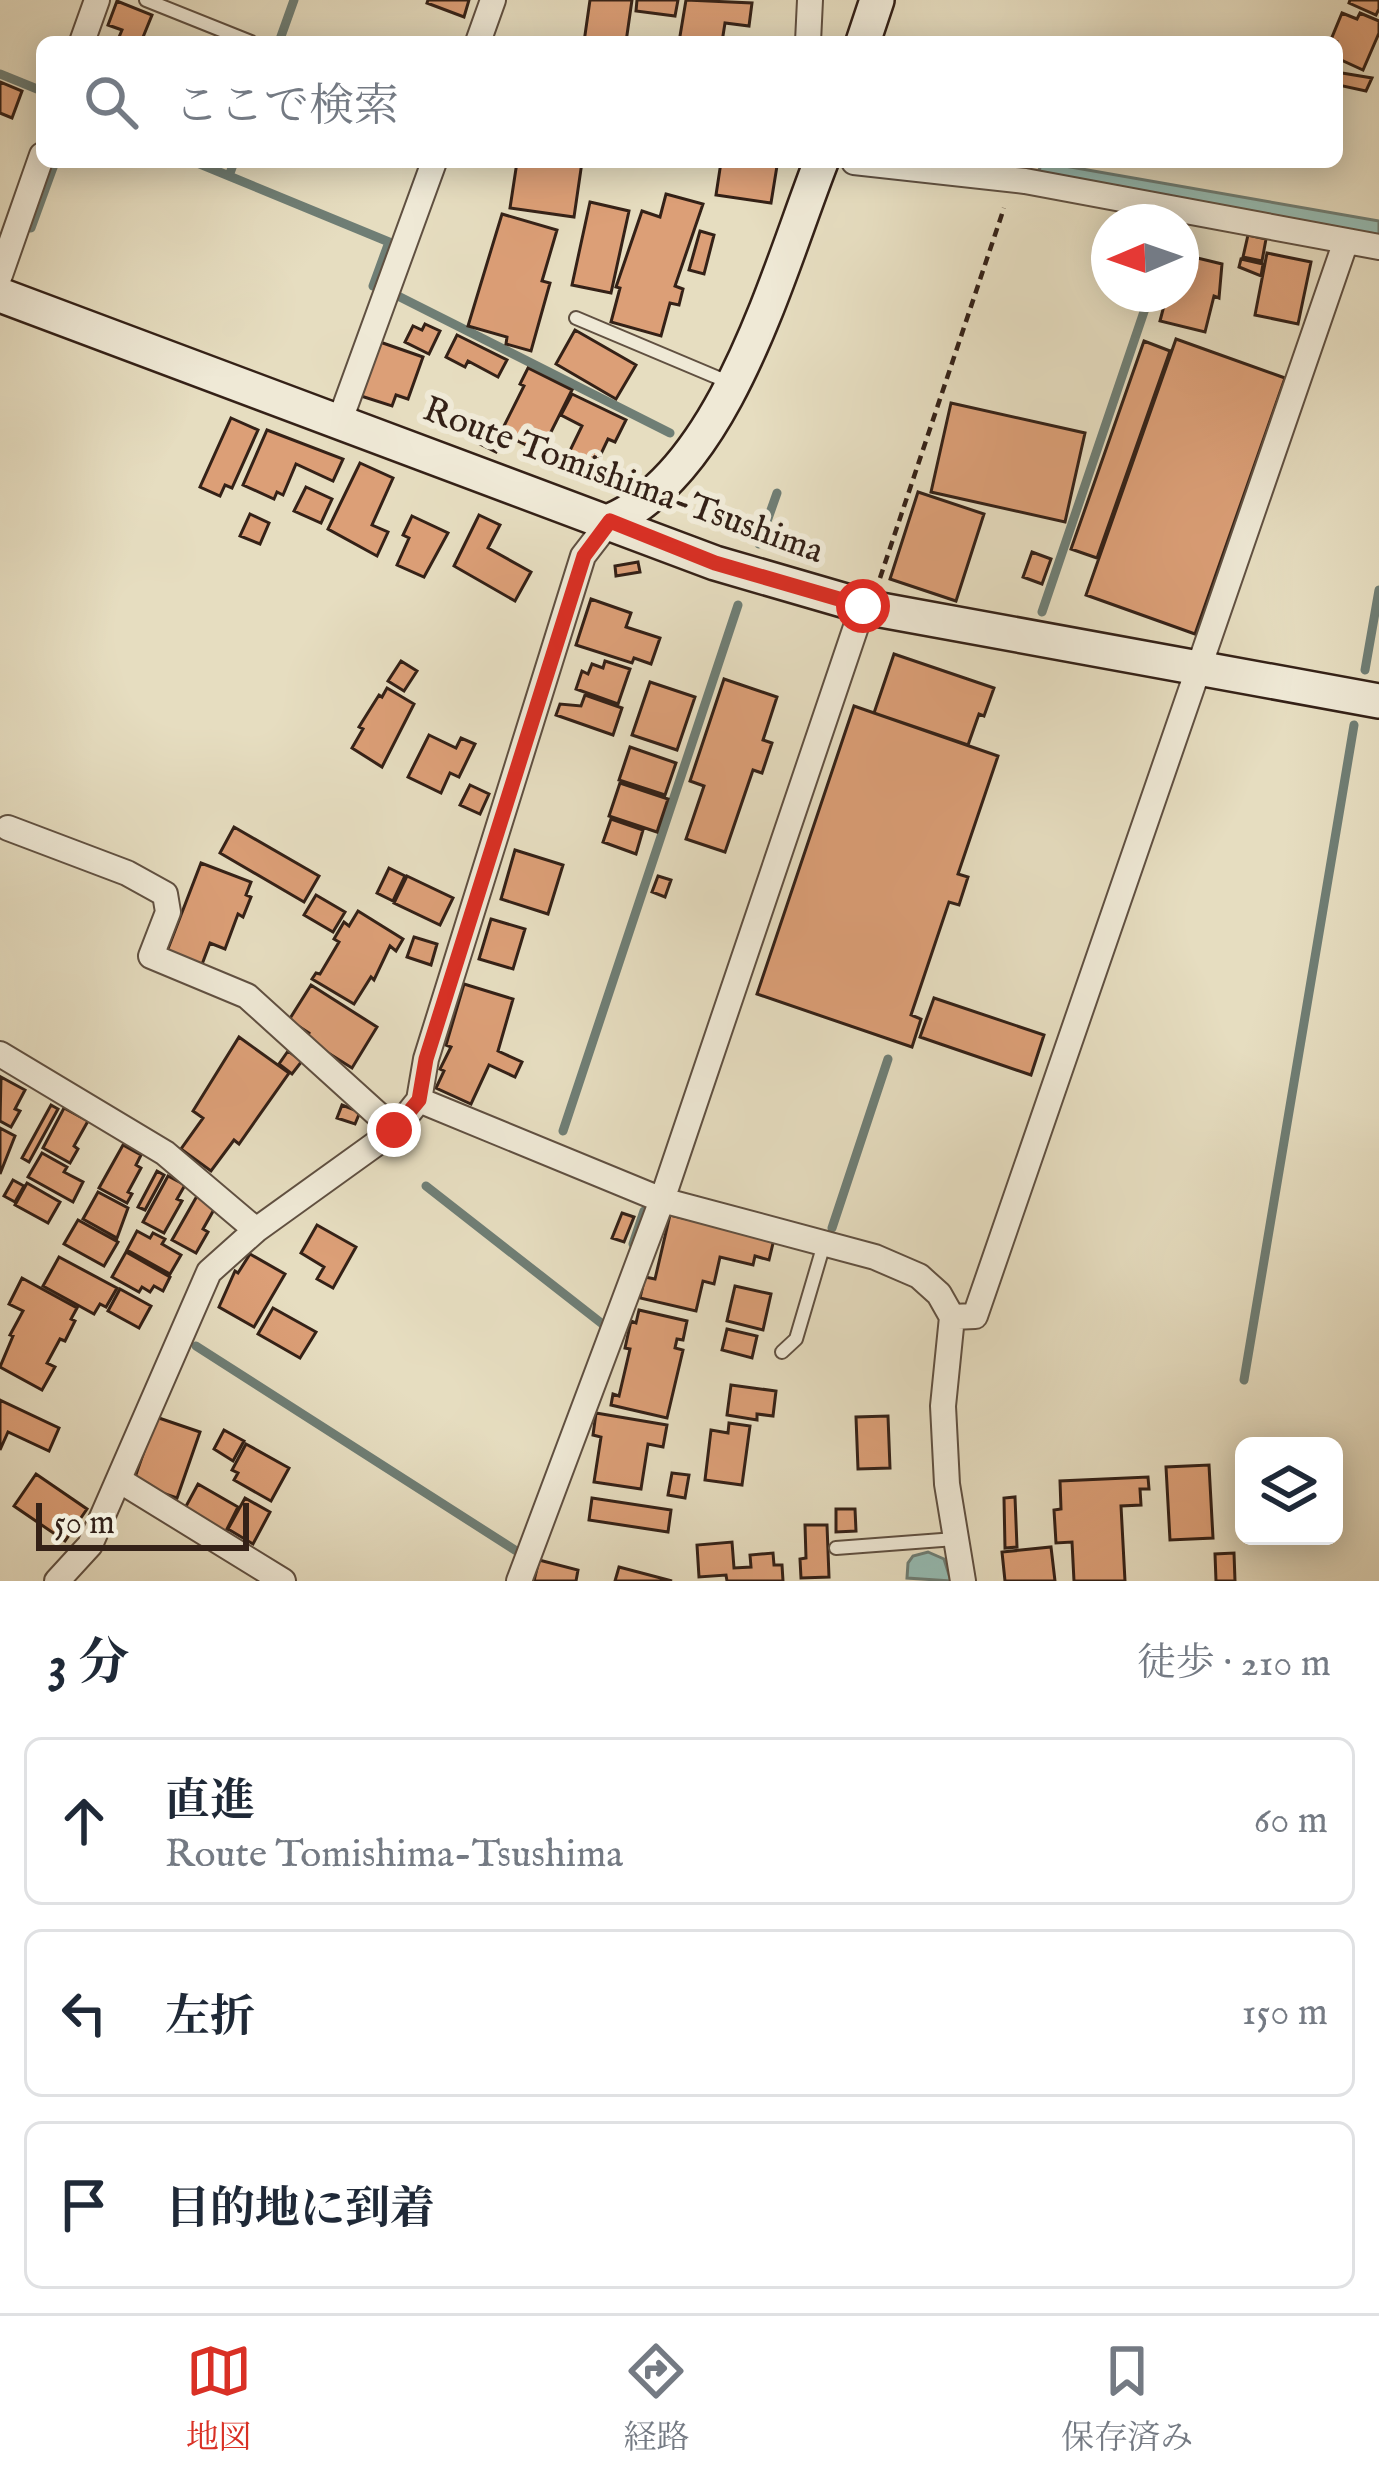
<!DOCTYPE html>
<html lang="ja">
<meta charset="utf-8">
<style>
:root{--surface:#fff;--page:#f6f6f7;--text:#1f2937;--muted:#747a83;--line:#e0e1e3;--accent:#d93025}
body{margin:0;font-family:"IM FELL English","Noto Serif JP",serif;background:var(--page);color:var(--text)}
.controls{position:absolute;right:36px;bottom:36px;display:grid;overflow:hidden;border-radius:18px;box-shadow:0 6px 30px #0003}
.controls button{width:108px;height:108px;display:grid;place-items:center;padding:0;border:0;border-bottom:3px solid var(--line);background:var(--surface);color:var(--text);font:60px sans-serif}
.compass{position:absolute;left:1091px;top:204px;width:108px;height:108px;border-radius:50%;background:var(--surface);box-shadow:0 6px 30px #0003;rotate:268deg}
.scale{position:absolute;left:36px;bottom:30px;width:213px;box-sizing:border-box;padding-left:12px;border:6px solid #342117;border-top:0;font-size:33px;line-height:42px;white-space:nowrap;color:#342117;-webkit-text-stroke:9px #efe9d6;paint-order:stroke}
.stop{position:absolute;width:36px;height:36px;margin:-27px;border:9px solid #d93025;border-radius:50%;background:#fff}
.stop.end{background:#d93025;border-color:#fff;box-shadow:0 3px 12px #0008}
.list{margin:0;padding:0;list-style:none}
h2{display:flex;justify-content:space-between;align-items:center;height:156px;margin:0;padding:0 48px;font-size:51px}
h2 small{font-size:39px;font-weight:400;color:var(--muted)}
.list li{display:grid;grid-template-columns:78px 1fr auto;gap:36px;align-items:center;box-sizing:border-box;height:168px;margin:0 24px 24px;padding:0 24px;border:3px solid var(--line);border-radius:18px}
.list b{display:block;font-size:45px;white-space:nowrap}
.list p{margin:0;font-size:39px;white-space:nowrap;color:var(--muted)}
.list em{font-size:39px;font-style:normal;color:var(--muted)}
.icon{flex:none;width:66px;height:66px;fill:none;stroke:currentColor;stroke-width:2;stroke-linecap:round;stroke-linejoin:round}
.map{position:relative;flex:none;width:1379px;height:1581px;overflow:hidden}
.search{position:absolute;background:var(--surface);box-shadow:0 6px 30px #0003;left:36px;right:36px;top:36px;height:132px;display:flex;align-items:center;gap:30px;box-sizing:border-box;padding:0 42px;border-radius:18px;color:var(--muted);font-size:45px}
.sheet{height:732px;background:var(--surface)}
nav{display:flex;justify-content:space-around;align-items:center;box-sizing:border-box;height:168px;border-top:3px solid var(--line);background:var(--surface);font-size:33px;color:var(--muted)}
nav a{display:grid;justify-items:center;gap:6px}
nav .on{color:var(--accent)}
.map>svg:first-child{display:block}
.water{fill:#96bcb3;stroke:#6f7e75;stroke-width:3}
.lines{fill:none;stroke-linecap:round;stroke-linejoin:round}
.stream{stroke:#6f7e75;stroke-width:9}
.building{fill:#dc9f77;stroke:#342117;stroke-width:3}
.lane-casing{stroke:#605041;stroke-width:16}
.street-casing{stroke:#605041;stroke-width:28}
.secondary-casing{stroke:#342117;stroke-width:38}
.path{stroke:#342117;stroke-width:4.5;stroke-dasharray:9 6;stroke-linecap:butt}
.lane{stroke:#efe9d6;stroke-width:12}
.street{stroke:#efe9d6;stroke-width:24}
.secondary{stroke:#efe9d6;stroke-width:33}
.route{stroke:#d93025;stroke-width:15}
.labels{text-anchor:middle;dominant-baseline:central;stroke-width:12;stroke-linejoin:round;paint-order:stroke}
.street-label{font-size:36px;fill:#342117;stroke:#efe9d6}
</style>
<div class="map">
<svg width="1379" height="1581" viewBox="0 0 1379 1581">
<rect width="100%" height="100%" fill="#e6ddc0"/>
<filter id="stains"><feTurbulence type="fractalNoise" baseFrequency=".00167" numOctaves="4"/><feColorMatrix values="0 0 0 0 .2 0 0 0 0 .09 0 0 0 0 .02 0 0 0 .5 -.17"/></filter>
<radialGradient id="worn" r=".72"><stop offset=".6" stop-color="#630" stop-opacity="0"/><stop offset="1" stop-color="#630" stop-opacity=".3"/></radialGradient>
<path class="water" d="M1042,162l337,59v15l-342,-60z
M928,1552l16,7 7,22 -44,-3 1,-15 5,-7z"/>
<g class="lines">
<path class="stream" d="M279,42l15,-42
M0,74l42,17
M195,162l34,14 5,-14
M229,176l160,66 -16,44
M31,228l24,-66
M398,296l272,137
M759,544l18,-51
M1042,612l108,-318
M1365,670l14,-80
M563,1131l175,-526
M426,1186l179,140
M832,1228l56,-169
M633,1244l11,-33
M196,1346l322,206
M1244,1380l110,-655"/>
</g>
<path class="building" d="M428,0h41l-5,17 -37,-14z
M590,0h42l-6,42h-42z
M637,0h41l-3,16 -39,-5z
M686,0l66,3 -3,23 -24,-3 -3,19h-43z
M1350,0h29v9l-3,6 -27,-12z
M117,1l35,14 -11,27h-24l5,-12 -14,-5z
M1342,13l15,6 3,-6 19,8v12l-16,37 -26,-12v-16h-7z
M1342,73l30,5 -6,13 -28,-6z
M0,82l22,9 -10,27 -12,-5z
M517,162h65l-8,55 -64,-9z
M721,162l56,4 -6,37 -55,-8z
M666,194l37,10 -28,82 8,3 -4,16 -9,-2 -9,33 -50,-14 9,-34 -4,-1 26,-76 18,6z
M590,202l39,9 -18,82 -39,-8z
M502,214l55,16 -15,51 8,2 -19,68 -25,-7 1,-7 -39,-11z
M700,231l14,4 -10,39 -15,-4z
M1248,235l18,4 -4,22 -19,-4z
M1267,253l44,9 -13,62 -43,-9z
M1181,254l41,10 -3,34 -5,-2 -9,36 -45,-11 7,-27h14z
M1241,259l22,5 -2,12 -22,-9z
M425,324l15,7 -11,23 -24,-12 8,-16 9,4z
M575,330l61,35 -20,34 -60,-35z
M457,335l50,25 -9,17 -30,-16 -3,6 -19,-10z
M1176,339l109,39 -90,256 -109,-39z
M1144,341l26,10 -73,207 -26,-9z
M380,342l43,15 -15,42 -12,-4 -4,11 -31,-10z
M528,368l44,22 -31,62 -36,-17 -9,17 -24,-12 10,-20 20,10 22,-44 -4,-2z
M572,394l54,26 -11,22 -7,-3 -17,36 -8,-4 -4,7 -18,-9 21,-43 -21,-11z
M951,403l134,30 -20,89 -134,-30z
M231,418l27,12 -26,58 -7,-3 -5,11 -20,-9z
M267,430l76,29 -10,22 -37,-17 -13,31 -6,-3 -3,7 -31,-14z
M360,463l33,15 -21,47 16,7 -11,24 -49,-27z
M306,487l26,12 -11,24 -27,-12z
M918,492l66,22 -28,87 -66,-22z
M250,514l19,9 -9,21 -20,-8z
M479,515l21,10 -12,23 43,24 -16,29 -61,-35z
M412,516l36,17 -24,44 -27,-12 12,-27 -6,-3z
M1032,552l19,7 -9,25 -19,-7z
M638,562l2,10 -24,4 -1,-10z
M591,599l40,14 -5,14 34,11 -9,26 -17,-6 -2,5 -56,-18z
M894,654l100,34 -10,28 -5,-2 -11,31 -94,-32z
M401,661l16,10 -13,20 -16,-10z
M605,661l25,8 -12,35 -42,-15 6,-18 6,3 4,-10 11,4z
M724,679l53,18 -14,43 9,3 -10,30 -9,-3 -28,82 -39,-13 18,-53 -14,-5z
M650,682l45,15 -18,53 -45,-15z
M387,688l27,16 -32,63 -30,-19 11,-19 -4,-2 20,-32 3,2z
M585,695l37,13 -9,27 -57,-20 4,-11 21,2z
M854,706l144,50 -40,118 10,3 -9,28 -10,-3 -38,113 10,4 -9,28 -155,-53z
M429,735l27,13 5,-10 14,6 -16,33 -9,-4 -9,20 -33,-16z
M630,747l46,16 -11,32 -46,-15z
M620,783l48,16 -11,33 -48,-16z
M470,785l19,9 -9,20 -20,-9z
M611,819l32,11 -7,24 -33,-12z
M234,827l85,49 -15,26 -84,-49z
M515,850l48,15 -15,49 -47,-15z
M201,863l50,19 -5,13 5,2 -8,20 -5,-3 -13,35 -15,-6 -9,24 -35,-13z
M389,868l16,8 -12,25 -16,-8z
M407,876l46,22 -13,27 -46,-22z
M658,876l13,4 -6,17 -13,-5z
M316,895l29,17 -12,20 -29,-17z
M358,911l45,28 -7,12 -6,-5 -16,34 -3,-3 -17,27 -42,-25 4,-6 4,1 19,-32 -5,-3 10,-17 5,4z
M491,919l34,10 -12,40 -34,-10z
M414,937l23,7 -6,21 -24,-8z
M464,984l49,15 -15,52 24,11 -7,15 -26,-12 -18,39 -35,-16 8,-17 -4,-2 11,-22 -5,-2z
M311,985l66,42 -25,41 -46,-29 3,-6 -20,-13z
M934,998l110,37 -13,40 -111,-38z
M239,1037l50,36 -50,71 -5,-4 -23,31 -30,-22 22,-31 -10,-7z
M288,1051l14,10 -10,13 -13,-10z
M1,1077l24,13 -10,19 5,2 -9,16 -11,-6z
M51,1105l7,4 -29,53 -7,-4z
M342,1105l18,7 -5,12 -18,-6z
M64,1108l24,13 -14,25 4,3 -8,14 -27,-15z
M0,1128l15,8 -15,38z
M123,1145l18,10 -5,10 5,3 -13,24 4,2 -5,9 -28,-15z
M42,1153l25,14 -3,5 19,10 -10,20 -45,-25z
M157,1171l7,4 -19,35 -7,-3z
M168,1176l17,9 -8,14 5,2 -18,32 -21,-11z
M13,1180l11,6 -9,16 -11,-6z
M27,1183l33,19 -12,21 -33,-18z
M98,1192l30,16 -11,30 -34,-19z
M197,1196l19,10 -13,23 5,3 -12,21 -24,-13z
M622,1213l12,4 -10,25 -12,-4z
M670,1215l104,24 -5,21 -14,-4 -2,9 -33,-8 -6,27 -11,-3 -7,30 -56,-13 5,-21 10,2z
M78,1220l40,22 -14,24 -40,-22z
M317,1225l39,22 -23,41 -16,-9 7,-12 -23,-14z
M137,1231l13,7 3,-5 12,6 -3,5 19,11 -11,19 -43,-24z
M126,1252l44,25 -7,14 -9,-5 -4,6 -8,-5 -3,5 -27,-15z
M250,1254l35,20 -31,53 -35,-20 16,-36 3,2z
M59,1257l58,31 -11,19 -6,-3 -6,10 -51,-28z
M22,1278l55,30 -6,11 4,2 -10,20 -5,-2 -13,24 8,4 -13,23 -42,-23 13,-31 -3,-1 13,-24 -14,-7z
M735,1286l36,8 -8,36 -36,-9z
M120,1289l31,17 -12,22 -31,-17z
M273,1308l43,24 -16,26 -42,-24z
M639,1310l48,11 -4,19 -6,-1 -2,9 8,2 -16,68 -56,-13 2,-11 6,2 11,-47 -5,-1 6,-27 5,2z
M727,1329l30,7 -5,22 -30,-8z
M731,1385l45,6 -3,25 -16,-2v6l-30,-5z
M0,1400l59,28 -10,23 -41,-19 -8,18z
M596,1413l71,12 -4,22 -15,-3 -7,45 -47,-7 7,-45 -8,-2z
M888,1416l2,52 -32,1 -2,-52z
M156,1417l44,15 -23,66 -44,-15z
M729,1423l21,3 -8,59 -37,-5 6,-50 17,3z
M224,1430l20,11 -11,20 -19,-12z
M246,1444l43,24 -18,33 -37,-21 4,-7 -6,-3z
M1209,1465l4,73 -43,2 -4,-73z
M672,1473l17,2 -4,23 -17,-3z
M36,1474l51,35 -22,32 -51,-35z
M1148,1477l1,12h-9l1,16 -20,1 4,75h-51l-2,-39 -16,1 -2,-33 7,-1 -1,-28z
M198,1484l40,23 -13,26 -41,-23z
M1015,1497l2,50 -12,1 -1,-50z
M245,1498l25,14 -17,32 -25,-15z
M592,1498l79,12 -3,22 -79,-12z
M836,1509h19l1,22 -20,1z
M805,1525h22l2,52 -28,1 -1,-19 6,-1z
M732,1542l2,26 17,-1 -1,-12 23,-2 1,12h8l1,16h-56l-1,-6 -27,2 -2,-32z
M1051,1547l4,34h-50l-3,-29z
M1234,1553l1,28h-19l-1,-27z
M539,1560l39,10 -2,11h-42z
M619,1567l53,14h-57z"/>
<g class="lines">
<defs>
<path id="lane" d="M146,0l105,42
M576,318l152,64
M782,1352l14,-13 28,-95
M836,1548l119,-9"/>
<path id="street" d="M82,42l15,-42
M478,42l15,-42
M808,42l2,-42
M854,162l171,19 354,66
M0,275l42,-120
M340,420l94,-258
M8,828l119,45 38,21 3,18 -17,44 96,40 148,134
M0,1054l165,99 91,77
M419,1100l243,100 213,57 44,19 20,18 13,23 -9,89 4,78 16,97
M952,1317l23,-1 371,-1075
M119,1480l164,101
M57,1581l33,-36 119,-273 47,-42 139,-100 24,-30 7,-41 157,-503 27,-35
M519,1581l143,-381 201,-594"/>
<path id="secondary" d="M863,42l14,-42
M0,295l715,268 155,45 509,93
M610,521c115,-49 168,-249 211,-359"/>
</defs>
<use href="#lane" class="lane-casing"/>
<use href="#street" class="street-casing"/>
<use href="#secondary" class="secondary-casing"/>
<path class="path" d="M880,578l124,-370"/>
<use href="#lane" class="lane"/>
<use href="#street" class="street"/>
<use href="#secondary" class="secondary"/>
</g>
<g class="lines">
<path class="route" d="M394,1130l25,-30 7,-41 158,-503 26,-35 105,42 148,43"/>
</g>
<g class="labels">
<g class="street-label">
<text transform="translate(623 481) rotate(20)">Route Tomishima-Tsushima</text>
</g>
</g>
<rect width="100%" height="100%" filter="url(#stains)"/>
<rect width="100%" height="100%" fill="url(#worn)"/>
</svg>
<div class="controls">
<button><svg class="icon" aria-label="layers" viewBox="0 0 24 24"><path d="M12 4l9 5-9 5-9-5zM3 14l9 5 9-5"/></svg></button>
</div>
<svg class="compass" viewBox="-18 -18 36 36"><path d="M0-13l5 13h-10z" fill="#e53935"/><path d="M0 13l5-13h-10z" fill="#747a83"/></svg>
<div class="scale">50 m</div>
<div class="stop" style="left:863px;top:606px"></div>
<div class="stop end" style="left:394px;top:1130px"></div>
<div class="search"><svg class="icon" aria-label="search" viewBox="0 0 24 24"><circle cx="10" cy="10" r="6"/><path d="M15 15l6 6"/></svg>ここで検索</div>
</div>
<section class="sheet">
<h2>3 分<small>徒歩 · 210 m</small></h2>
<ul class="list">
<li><svg class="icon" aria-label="ahead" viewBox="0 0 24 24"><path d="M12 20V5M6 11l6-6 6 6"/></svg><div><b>直進</b><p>Route Tomishima-Tsushima</p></div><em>60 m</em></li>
<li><svg class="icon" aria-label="left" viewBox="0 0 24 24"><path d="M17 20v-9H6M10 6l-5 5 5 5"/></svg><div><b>左折</b></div><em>150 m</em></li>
<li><svg class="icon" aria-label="arrive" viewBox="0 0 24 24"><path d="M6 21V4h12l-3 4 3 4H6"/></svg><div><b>目的地に到着</b></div></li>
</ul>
</section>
<nav>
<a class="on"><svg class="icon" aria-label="map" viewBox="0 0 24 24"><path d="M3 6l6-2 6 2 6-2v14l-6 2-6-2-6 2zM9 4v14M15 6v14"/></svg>地図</a>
<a><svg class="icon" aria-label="directions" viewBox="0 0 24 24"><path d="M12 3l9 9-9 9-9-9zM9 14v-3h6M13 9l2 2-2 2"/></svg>経路</a>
<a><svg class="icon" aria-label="saved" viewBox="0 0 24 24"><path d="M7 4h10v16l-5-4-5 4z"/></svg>保存済み</a>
</nav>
